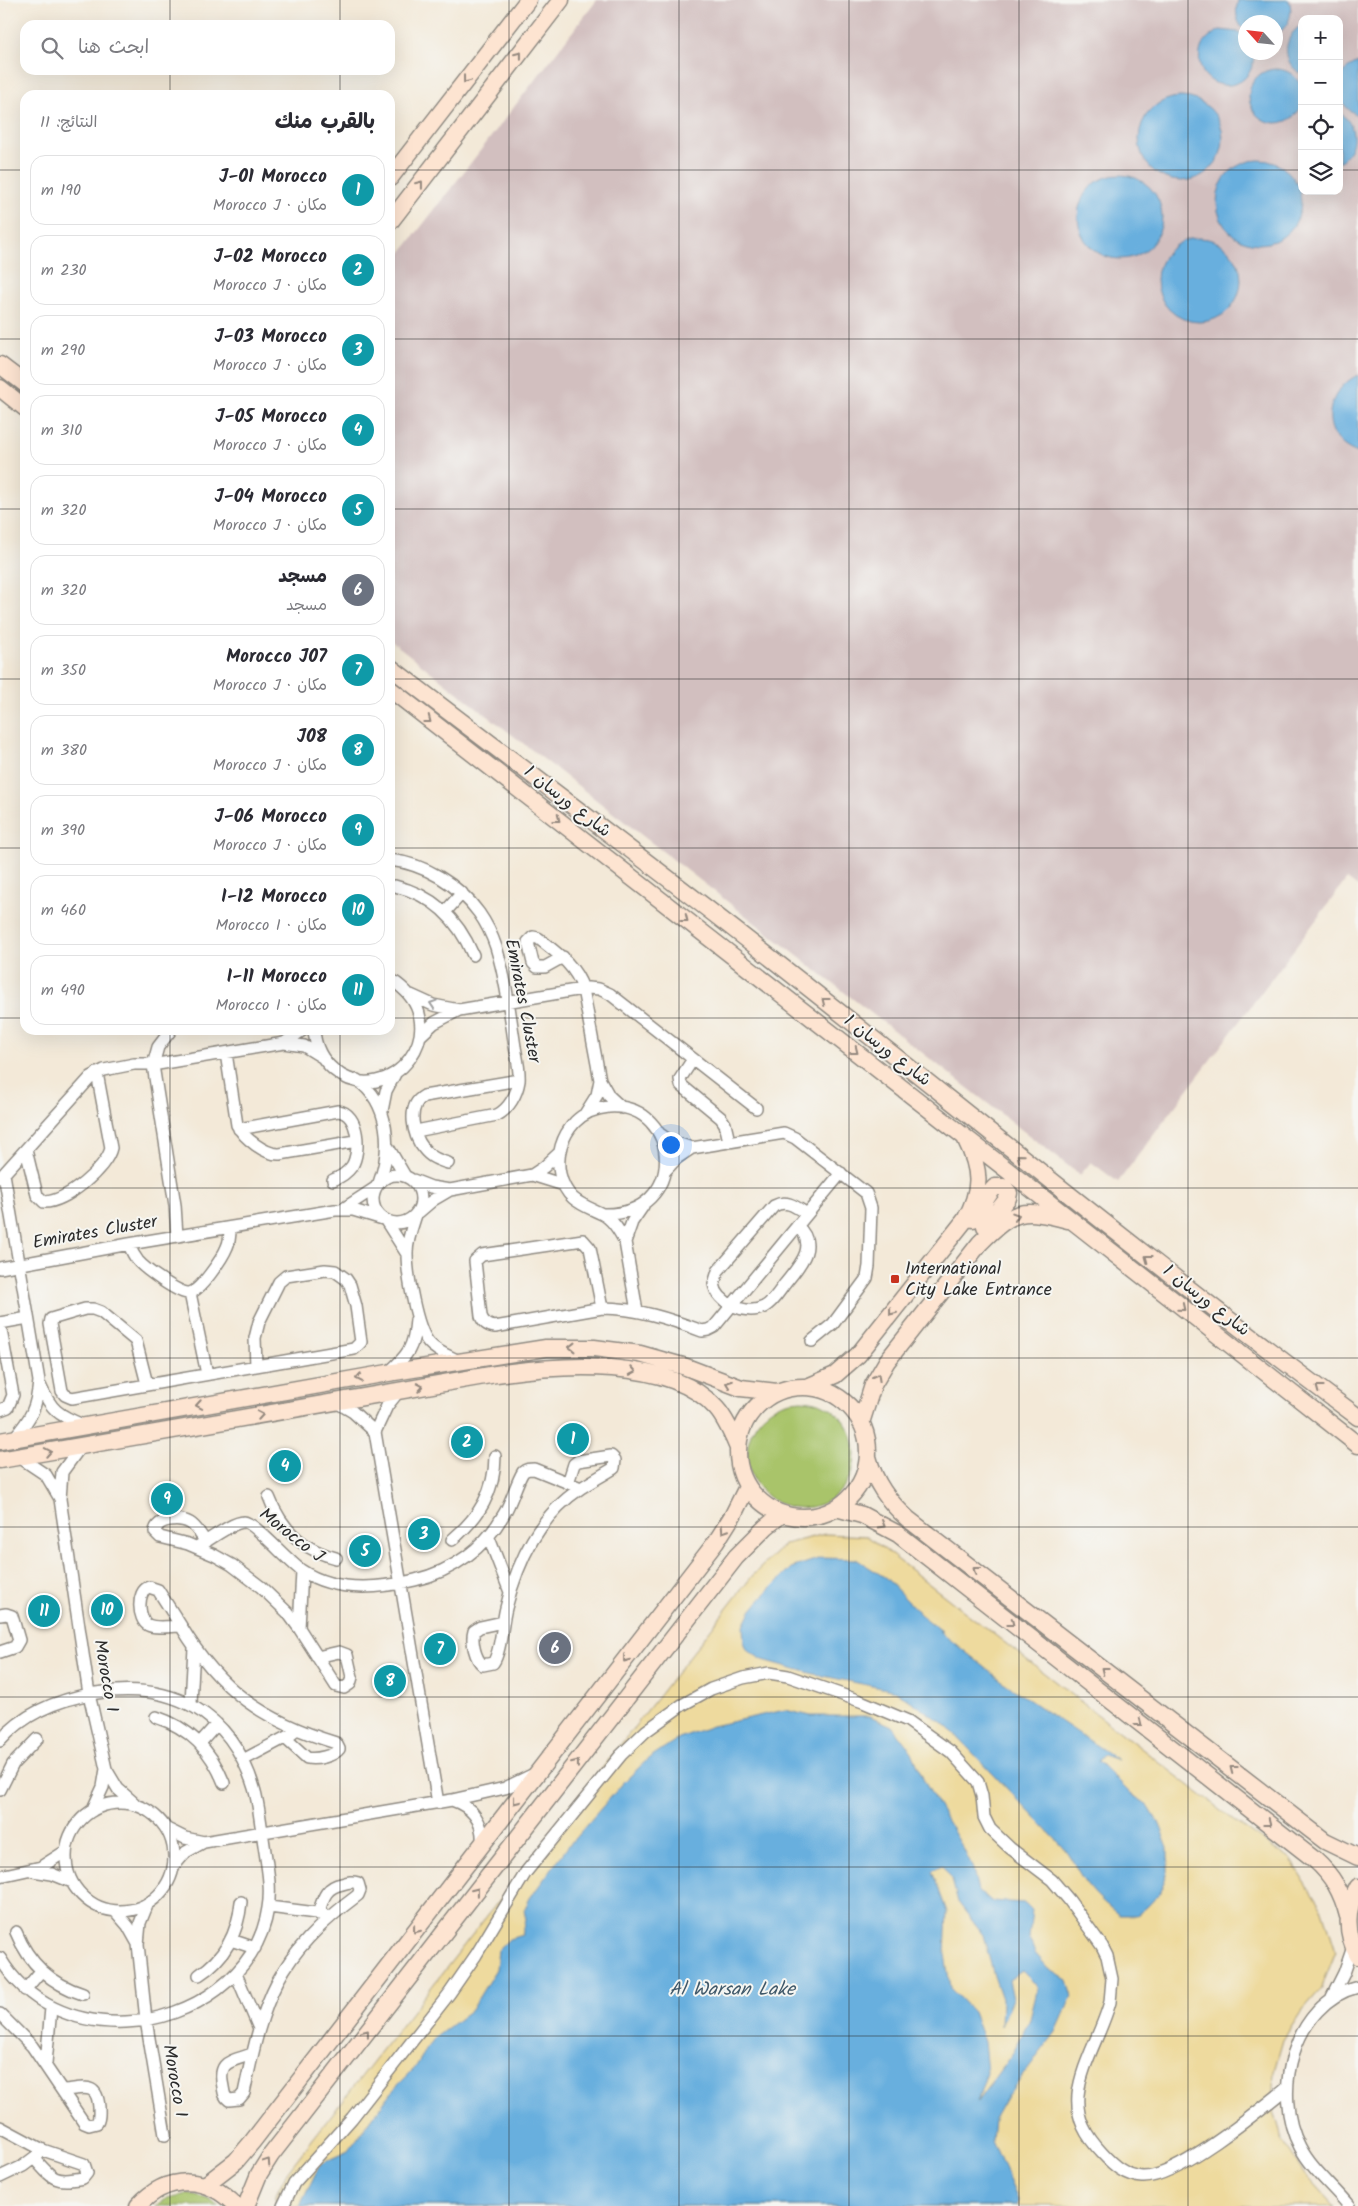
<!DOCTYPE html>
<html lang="ar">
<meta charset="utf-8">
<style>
:root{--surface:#fff;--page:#f2f2f3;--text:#2b2b33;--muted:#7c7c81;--line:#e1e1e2;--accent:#d93025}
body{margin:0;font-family:Kalam,"Playpen Sans Arabic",sans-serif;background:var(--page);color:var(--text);direction:rtl}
.controls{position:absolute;right:15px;top:15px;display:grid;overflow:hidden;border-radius:10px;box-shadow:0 5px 20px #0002}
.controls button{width:45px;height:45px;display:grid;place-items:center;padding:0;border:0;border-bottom:1px solid var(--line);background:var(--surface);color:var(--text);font:25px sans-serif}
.compass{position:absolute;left:1238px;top:15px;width:45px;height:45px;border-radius:50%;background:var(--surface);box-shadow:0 5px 20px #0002;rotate:297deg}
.you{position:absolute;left:670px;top:1144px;width:18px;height:18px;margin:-12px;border:4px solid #fff;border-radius:50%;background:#1a73e8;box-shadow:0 0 0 8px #1a73e833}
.badge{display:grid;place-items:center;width:32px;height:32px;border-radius:50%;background:var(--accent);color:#fff;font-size:16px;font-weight:700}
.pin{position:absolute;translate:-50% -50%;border:2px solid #fff;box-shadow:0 1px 5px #0006}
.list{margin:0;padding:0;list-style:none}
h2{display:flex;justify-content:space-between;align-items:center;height:65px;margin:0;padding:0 20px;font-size:21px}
h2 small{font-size:16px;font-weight:400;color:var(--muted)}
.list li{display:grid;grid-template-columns:32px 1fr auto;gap:15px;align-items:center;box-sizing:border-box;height:70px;margin:0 10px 10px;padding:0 10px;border:1px solid var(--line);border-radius:15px}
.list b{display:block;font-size:19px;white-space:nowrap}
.list p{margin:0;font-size:16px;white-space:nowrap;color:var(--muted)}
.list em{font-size:16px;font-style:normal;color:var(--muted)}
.icon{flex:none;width:28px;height:28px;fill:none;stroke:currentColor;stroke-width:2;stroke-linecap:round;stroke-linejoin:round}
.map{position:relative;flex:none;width:1358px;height:2206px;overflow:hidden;direction:ltr}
.search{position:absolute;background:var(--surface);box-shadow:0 5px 20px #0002;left:20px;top:20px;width:375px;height:55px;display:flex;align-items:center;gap:12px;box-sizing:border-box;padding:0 18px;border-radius:15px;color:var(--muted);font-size:19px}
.panel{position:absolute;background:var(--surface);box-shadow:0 5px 20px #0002;left:20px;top:90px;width:375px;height:945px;border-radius:15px;direction:rtl}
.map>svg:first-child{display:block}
.industrial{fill:#d2bfbf;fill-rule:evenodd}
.green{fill:#a9c46b;stroke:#6a784b}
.sand{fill:#eeda9e;stroke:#8c8264}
.water{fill:#67afde;stroke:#496d84;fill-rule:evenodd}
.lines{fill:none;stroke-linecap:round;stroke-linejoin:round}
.street-casing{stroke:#8f8a82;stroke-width:14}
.secondary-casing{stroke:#8f8a82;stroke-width:19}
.street{stroke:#fff;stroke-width:11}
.secondary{stroke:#fde4d1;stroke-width:16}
.oneway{stroke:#94887e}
.oneway2{stroke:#a0a0a0}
.grid{fill:none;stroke:#2b2b2b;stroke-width:1;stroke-opacity:0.55}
.poi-dot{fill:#c8321e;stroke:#f6f6f2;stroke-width:2}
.labels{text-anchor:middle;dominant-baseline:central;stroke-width:4;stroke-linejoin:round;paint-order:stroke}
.street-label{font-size:18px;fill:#2b2b2b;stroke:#f6f6f2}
.poi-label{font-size:18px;fill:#2b2b2b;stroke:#f6f6f2;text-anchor:start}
.water-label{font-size:19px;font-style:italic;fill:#40596a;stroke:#f6f6f2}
</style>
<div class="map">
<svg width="1358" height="2206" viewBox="0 0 1358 2206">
<rect width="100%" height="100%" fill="#f6f6f2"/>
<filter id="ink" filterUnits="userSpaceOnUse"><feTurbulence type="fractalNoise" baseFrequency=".02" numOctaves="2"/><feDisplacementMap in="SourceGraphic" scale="10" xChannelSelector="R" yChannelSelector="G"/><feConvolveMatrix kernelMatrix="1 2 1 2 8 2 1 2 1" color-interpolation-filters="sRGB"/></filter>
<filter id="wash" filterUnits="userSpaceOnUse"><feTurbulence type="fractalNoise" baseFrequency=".0096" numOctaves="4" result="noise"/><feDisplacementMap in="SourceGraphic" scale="20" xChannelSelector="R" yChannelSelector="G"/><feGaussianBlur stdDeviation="1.12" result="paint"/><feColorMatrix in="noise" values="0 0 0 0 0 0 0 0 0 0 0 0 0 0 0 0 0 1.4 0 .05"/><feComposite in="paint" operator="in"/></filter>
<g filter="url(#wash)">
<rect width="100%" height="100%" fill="#f3e9d8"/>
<path class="industrial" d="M597,0h761v887l-11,-8 -229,303 -27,-20 -11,13 -690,-535v-373zM1302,19h37v172h-37zM1246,22h30v30h-30z"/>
<path class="green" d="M747 1454a54 54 0 1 1 108 0a54 54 0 1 1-108 0Z
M188,2194l20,5 11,7h-63l12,-8z"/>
<path class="sand" d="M825,1534l42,2 368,285 55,38 33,51 13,41 -15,38 -20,23 -18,28 -9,31 -2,33 10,35 22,34 30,33h-1058v-12l11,-22 466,-597 32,-31z"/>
<path class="water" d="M1238,0h51c5,15 -1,27 -13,35v-13h-30l-1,9c-9,-9 -10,-19 -7,-31z
M1302,25v49c-21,-10 -20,-38 0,-49z
M1220,30l18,2 7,5 1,15 8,1c0,47 -61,39 -54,-1 2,-11 10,-17 20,-22z
M1358,62v53c-26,-11 -26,-42 0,-53z
M1249 96a27 27 0 1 1 54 0a27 27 0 1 1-54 0Z
M1139 139a42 42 0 1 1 84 0a42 42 0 1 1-84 0Z
M1339,112c19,13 19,37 0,50z
M1217 202a42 42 0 1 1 84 0a42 42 0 1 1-84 0Z
M1078 217a42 42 0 1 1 84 0a42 42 0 1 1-84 0Z
M1157 280a42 42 0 1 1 84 0a42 42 0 1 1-84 0Z
M1358,375v78c-40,-14 -35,-61 0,-78z
M821,1558l35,1 30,19 35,37 21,16h-3l71,56 108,73 -15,-5 -5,6 34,34 15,9 11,18 10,25v25l-9,22 -12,13 -10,8h-18c-10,-8 -21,-17 -29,-27 -11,-12 -16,-27 -26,-40l-117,-122 -51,-35 -82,-17 -51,-14 -15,-9 -4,-9 -1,-15 8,-16 15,-18 25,-25z
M785,1710l26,6h59l22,10 20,26 12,29 39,67 10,21 5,23 14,9 33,2 7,7 -3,28 6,15 14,16 18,11 5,16 -16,36 -49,64 -13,23 -2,22 26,59 -1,6h-717l20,-42 28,-13 46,-62 21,-21 17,-28 39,-30 25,-41 2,-19 11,-11 13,-4 4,-15 -2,-10 6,-12 39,-53 55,-63 25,-24 30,-20 33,-12zM942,1866l10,14 6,22 25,33 11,41 8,23 -1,27 12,-27 -4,-19 13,-9 16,16 -8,32 -16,32 -37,51 10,-30 -3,-30 -11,-30 -23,-24 -5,-34 2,-42 -15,-41z"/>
</g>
<g filter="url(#ink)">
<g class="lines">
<defs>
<path id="street" d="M390,860c35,4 68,24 89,53 7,10 13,22 17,34 10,32 14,67 19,100 2,11 5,23 4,34 -2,13 -10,28 -22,34l-81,16
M395,886c38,9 63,33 78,69
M445,912l17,-19
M563,957l-18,10h-8l-4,-4 -5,-21 5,-5 5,1c19,15 37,27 45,51l17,91 9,16 13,12
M411,995l22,10 26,5
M171,1030l-13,17 -5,18 22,140 2,31
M314,1030c1,16 8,30 20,40 54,45 130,-46 56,-91
M420,1036l14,-13 25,-13 129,-22 11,1 11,5 146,114
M284,1043l19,-13
M226,1053l11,72c7,13 28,30 43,29l76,-13
M693,1059l-13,20 1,6 40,33 4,6 4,17
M357,1080c33,23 35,68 22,103
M382,1111l4,-20 9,-17
M585,1114l12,-19 3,-15
M239,1129l99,-18c21,2 23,40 14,55 -5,7 -11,11 -19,14
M660,1134l10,7 22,7
M388,1147l17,29
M26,1150l11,45 7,7c21,1 63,-34 67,-54l-14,-75
M448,1163c-10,-3 -18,-6 -24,-14 -11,-13 -18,-43 0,-53l95,-16
M665,1171l12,-13 15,-10 92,-15 11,5 71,55 5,15 -2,58 -2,12 -34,46 -21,17
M4,1174l35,207c-2,27 -8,37 -25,57
M373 1199a24 24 0 1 1 48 0a24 24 0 1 1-48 0Z
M532,1175l32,10
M0,1178l91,-101 13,-7 30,-6h24l126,-21 20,3 18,11
M413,1180l18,7 19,3 82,-15 12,-8 15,-14
M343,1209l32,-21
M419,1212l14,-12 17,-10
M602,1214c88,3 79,-112 7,-107 -12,1 -25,6 -34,15 -13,14 -19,33 -15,52 6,26 21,30 42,40 11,5 18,18 23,28l12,69
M416,1215c-4,12 -9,25 -9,38 0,20 9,75 22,90 8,9 20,13 30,18
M386,1221l21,33
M797,1226c23,20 1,41 -13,59 -5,7 -12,18 -20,22 -18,9 -47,-4 -50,-23l4,-13 56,-65c13,-7 22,1 33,8
M625,1242l7,-20 11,-16
M129,1244c2,6 5,12 9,17 7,8 41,33 51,32 11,-1 34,-36 38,-46 3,-6 3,-12 3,-19
M0,1268l129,-24 206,-34h18l30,9
M190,1293l17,81
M602,1308l-12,-60 -7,-8 -101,15 -7,6 6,55c2,7 7,10 14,11l107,-19c35,0 68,11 100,23l6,-1 6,-3 127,-154
M0,1323l28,-5
M0,1325l13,70 -5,12 -8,3
M388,1373c20,-18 26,-25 28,-53
M147,1384l-11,-43 -35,-29 -8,-3h-8l-34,10 -1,5 12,67 3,4 7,3 282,-49 7,-7 -5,-36 -6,-21 -4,-6 -11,-8 -10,-1 -39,6 -7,6 -20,40 -4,16 1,28
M40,1385c11,25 18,30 43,40
M399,1391l-12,15 -12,26 63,371
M336,1402l17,10 22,20
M81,1446l-19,26 -2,27 29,195 17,75 -3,18 -11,24
M19,1457l27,18 13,22
M269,1497c12,32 34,53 67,61
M489,1538l21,54
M452,1540c27,-23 43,-48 43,-84
M206,1542c-5,-6 -9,-15 -16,-19 -10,-6 -34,-5 -35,9l5,5 28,7 26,11 18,10 29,22 27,26 11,15 37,58 8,2 6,-4 2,-7 -5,-22 -8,-3 -22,5
M197,1547c11,-6 35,-25 47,-25 10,0 45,40 57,48 34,23 77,19 114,10 38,-9 70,-32 89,-66 7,-11 13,-33 19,-42 3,-3 6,-3 11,-3l47,19
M0,1615l6,-1 6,2 7,24 -4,7 -15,5
M503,1622l-23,5 -6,4c-3,10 1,28 9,34l10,-2c8,-11 9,-40 13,-55 12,-48 33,-92 75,-120 11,-7 22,-13 33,-20l1,-8 -4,-4 -33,5 -4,3 -6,19
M181,1626l-23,-36 -9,-3c-13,4 -11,33 -1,38 8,4 24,1 33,1 39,65 83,95 155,117l3,6c-5,7 -23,11 -32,9l-22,-20
M299,1628l3,-57
M191,1703l3,-55
M156,1717c34,11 55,33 68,66
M0,1741c24,-28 60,-42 96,-48 76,-12 135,19 158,95 5,16 6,33 9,50 3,23 9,47 5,70 -10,68 -77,111 -142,114 -51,2 -99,-18 -126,-64
M200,1743l17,-19
M243,1760l49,-26
M106,1769l12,20 16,14
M0,1790l13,-26 24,-25
M452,1800c21,7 32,23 30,45
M66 1857a54 54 0 1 1 108 0a54 54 0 1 1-108 0Z
M167,1829l18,9 19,4
M173,1867l13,-15 18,-10 248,-42 53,-12 29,-14
M33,1871l19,3 20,8
M0,1876l41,-9 25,-16
M148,1903l-8,20 -2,21 8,76 19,115
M269,1907l55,7
M115,1911l13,15 9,16
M16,1932c13,32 35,52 67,62
M231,1940l24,8
M236,1974l22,52
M199,1975c26,-17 39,-42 42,-73
M25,1990l16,-19
M1332,1997l12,-24 9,-26
M0,2014l32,32 52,77 5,2 8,-2c3,-5 2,-10 2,-16 -2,-26 -16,-18 -36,-17
M252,2054c-21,8 -35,6 -29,33 1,6 1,9 6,13l10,-1 5,-6c20,-96 32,-137 114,-198l2,-5 -2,-7c-6,-2 -10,-1 -16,1 -17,3 -19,15 -24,30
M46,2063l5,-55
M0,2127l43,23 41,14 3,9 -4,5c-28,5 -30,2 -49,-20
M0,2177l23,-11 16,-12
M283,2206l11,-23 58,-65 97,-124 27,-39 50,-83 95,-117 25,-24 36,-26 29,-16 32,-11 26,-5 19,3 75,26 45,19 43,31 27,30 4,14 2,21 6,12 20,19 42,32 17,20 33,46 5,10 5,23 -2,23c-8,30 -29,63 -32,93 -2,24 8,41 24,58 11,12 23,23 41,24 34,1 117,-67 144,-89
M1349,2206c-16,-20 -37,-36 -49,-59 -29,-54 -7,-144 58,-160"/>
<path id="secondary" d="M390,178l138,-178
M390,222l171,-222
M0,365l25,19
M0,388l25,20
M390,667c130,100 262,197 391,299 192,151 381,306 577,451
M390,689c322,254 647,502 968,756
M973,1219c9,-9 13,-24 22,-32h9l5,6 -1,5 -23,28
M738 1452a65 65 0 1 1 130 0a65 65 0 1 1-130 0Z
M807,1387l28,-12 23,-20 107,-135c17,-30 16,-50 1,-80
M861,1423l12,-38 14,-24 93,-118c34,-34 42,-35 88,-23
M0,1441l388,-68 158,-25h48l46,6 46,13 55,21 36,4
M868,1457c7,26 20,44 40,62l417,322 33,16
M0,1460l496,-86c62,-9 174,-18 220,34 10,11 16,26 22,40
M836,1508l26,7 36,19 417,326c18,16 27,33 33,56
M1358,1887c-13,23 -12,47 0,69
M205,2185l31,-24 16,-19 464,-600 17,-27 14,-28
M138,2206c29,-32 69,-31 98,0
M246,2206l13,-32 12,-19 465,-598 30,-30 16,-13"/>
</defs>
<use href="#street" class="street-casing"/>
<use href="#secondary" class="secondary-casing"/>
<use href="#street" class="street"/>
<use href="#secondary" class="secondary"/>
</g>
<defs><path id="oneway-chevron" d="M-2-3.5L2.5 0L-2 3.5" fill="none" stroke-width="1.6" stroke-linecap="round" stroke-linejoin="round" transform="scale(1.25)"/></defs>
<g class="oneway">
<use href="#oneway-chevron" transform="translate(519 55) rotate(-52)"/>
<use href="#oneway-chevron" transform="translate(466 80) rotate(127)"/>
<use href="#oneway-chevron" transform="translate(420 184) rotate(-52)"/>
<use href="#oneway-chevron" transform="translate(428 720) rotate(38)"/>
<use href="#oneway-chevron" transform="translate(557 819) rotate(38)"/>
<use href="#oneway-chevron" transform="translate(685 919) rotate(38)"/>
<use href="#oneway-chevron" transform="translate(825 1001) rotate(-142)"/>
<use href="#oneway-chevron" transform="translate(855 1051) rotate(38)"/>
<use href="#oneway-chevron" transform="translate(1020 1157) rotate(-141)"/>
<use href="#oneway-chevron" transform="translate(1016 1216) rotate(-18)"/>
<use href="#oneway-chevron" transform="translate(1148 1258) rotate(-143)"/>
<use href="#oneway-chevron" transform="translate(1182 1308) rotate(39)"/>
<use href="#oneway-chevron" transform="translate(892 1312) rotate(128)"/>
<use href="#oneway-chevron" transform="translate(572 1347) rotate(-180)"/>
<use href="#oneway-chevron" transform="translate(633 1371) rotate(10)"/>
<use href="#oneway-chevron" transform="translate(877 1377) rotate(-61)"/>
<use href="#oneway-chevron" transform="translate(359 1378) rotate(170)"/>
<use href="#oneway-chevron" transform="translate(729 1384) rotate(-160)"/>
<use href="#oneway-chevron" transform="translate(420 1387) rotate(-10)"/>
<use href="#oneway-chevron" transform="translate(1319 1388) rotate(-143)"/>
<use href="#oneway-chevron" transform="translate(199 1405) rotate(170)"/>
<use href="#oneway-chevron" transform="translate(260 1415) rotate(-10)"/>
<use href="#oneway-chevron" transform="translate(48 1452) rotate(-10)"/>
<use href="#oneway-chevron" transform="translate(882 1525) rotate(30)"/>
<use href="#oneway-chevron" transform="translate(724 1530) rotate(123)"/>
<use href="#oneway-chevron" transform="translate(976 1570) rotate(-143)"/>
<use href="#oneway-chevron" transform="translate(1011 1623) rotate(38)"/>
<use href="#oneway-chevron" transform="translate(626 1659) rotate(128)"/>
<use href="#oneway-chevron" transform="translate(1104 1670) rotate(-142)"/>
<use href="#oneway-chevron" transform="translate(1139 1723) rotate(38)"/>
<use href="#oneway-chevron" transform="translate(576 1763) rotate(-52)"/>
<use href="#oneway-chevron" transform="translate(1233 1769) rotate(-142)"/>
<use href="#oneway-chevron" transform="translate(516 1801) rotate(128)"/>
<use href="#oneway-chevron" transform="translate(1268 1823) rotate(38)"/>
<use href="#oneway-chevron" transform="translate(476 1891) rotate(-52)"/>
<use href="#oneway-chevron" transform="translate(416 1930) rotate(128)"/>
<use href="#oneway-chevron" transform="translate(366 2033) rotate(-52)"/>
<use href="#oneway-chevron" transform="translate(267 2162) rotate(-56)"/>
</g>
<use class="oneway2" href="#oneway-chevron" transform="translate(433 1004) rotate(-162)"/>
</g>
<path class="grid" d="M170,0v25M340,0v25M509,0v2206M679,0v2206M849,0v2206M1019,0v2206M1188,0v2206M170,70v25M340,70v25M0,170h25M390,170h912M1339,170h19M0,339h25M390,339h968M0,509h25M390,509h968M0,679h25M390,679h968M0,848h25M390,848h968M0,1018h25M390,1018h968M170,1030v1176M340,1030v1176M0,1188h1358M0,1358h1358M0,1527h1358M0,1697h1358M0,1867h1358M0,2036h1358"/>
<rect class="poi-dot" x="890" y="1274" width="10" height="10" rx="2.5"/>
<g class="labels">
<g class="street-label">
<text transform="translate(567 802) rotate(38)">شارع ورسان 1</text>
<text transform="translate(522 1001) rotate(79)">Emirates Cluster</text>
<text transform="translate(887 1051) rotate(38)">شارع ورسان 1</text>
<text transform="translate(95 1233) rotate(-10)">Emirates Cluster</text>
<text transform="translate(1206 1301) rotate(38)">شارع ورسان 1</text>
<text transform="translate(291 1536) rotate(38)">Morocco J</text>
<text transform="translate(105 1676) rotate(80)">Morocco I</text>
<text transform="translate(174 2081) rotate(80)">Morocco I</text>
</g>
<g class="poi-label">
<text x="905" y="1269">International<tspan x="905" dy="21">City Lake Entrance</tspan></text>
</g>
<g class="water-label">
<text x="732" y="1990">Al Warsan Lake</text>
</g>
</g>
</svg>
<div class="controls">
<button>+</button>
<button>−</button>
<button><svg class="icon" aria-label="locate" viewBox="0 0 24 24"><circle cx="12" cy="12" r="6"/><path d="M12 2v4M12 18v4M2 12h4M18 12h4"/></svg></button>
<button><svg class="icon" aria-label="layers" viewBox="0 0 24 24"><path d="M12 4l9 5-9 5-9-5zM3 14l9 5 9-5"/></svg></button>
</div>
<svg class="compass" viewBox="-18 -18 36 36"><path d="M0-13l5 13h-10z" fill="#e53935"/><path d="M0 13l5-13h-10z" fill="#7c7c81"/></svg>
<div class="you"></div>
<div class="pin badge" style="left:573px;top:1439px;background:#0f9aa8">1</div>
<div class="pin badge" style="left:467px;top:1442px;background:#0f9aa8">2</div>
<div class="pin badge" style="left:424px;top:1534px;background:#0f9aa8">3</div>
<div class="pin badge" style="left:285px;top:1466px;background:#0f9aa8">4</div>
<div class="pin badge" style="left:365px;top:1551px;background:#0f9aa8">5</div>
<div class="pin badge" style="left:555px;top:1648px;background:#6b7280">6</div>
<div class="pin badge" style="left:440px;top:1649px;background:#0f9aa8">7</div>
<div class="pin badge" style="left:390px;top:1681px;background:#0f9aa8">8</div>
<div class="pin badge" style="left:167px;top:1499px;background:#0f9aa8">9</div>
<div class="pin badge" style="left:107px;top:1610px;background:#0f9aa8">10</div>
<div class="pin badge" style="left:44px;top:1611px;background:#0f9aa8">11</div>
<div class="search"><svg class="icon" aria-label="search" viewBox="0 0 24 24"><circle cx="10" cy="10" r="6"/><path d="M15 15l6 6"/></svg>ابحث هنا</div>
<section class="panel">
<h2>بالقرب منك<small>النتائج: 11</small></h2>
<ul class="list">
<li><span class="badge" style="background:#0f9aa8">1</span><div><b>J-01 Morocco</b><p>مكان · Morocco J</p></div><em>190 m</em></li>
<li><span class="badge" style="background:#0f9aa8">2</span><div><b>J-02 Morocco</b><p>مكان · Morocco J</p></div><em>230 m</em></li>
<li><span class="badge" style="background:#0f9aa8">3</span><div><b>J-03 Morocco</b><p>مكان · Morocco J</p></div><em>290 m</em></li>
<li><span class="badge" style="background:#0f9aa8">4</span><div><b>J-05 Morocco</b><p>مكان · Morocco J</p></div><em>310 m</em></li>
<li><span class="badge" style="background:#0f9aa8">5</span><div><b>J-04 Morocco</b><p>مكان · Morocco J</p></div><em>320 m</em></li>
<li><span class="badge" style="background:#6b7280">6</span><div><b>مسجد</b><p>مسجد</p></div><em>320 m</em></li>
<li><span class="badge" style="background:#0f9aa8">7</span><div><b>Morocco J07</b><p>مكان · Morocco J</p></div><em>350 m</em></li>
<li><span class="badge" style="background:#0f9aa8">8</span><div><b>J08</b><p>مكان · Morocco J</p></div><em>380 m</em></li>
<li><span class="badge" style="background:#0f9aa8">9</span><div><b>J-06 Morocco</b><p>مكان · Morocco J</p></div><em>390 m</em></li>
<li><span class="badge" style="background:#0f9aa8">10</span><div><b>I-12 Morocco</b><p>مكان · Morocco I</p></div><em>460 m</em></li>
<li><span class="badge" style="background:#0f9aa8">11</span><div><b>I-11 Morocco</b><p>مكان · Morocco I</p></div><em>490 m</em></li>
</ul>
</section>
</div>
